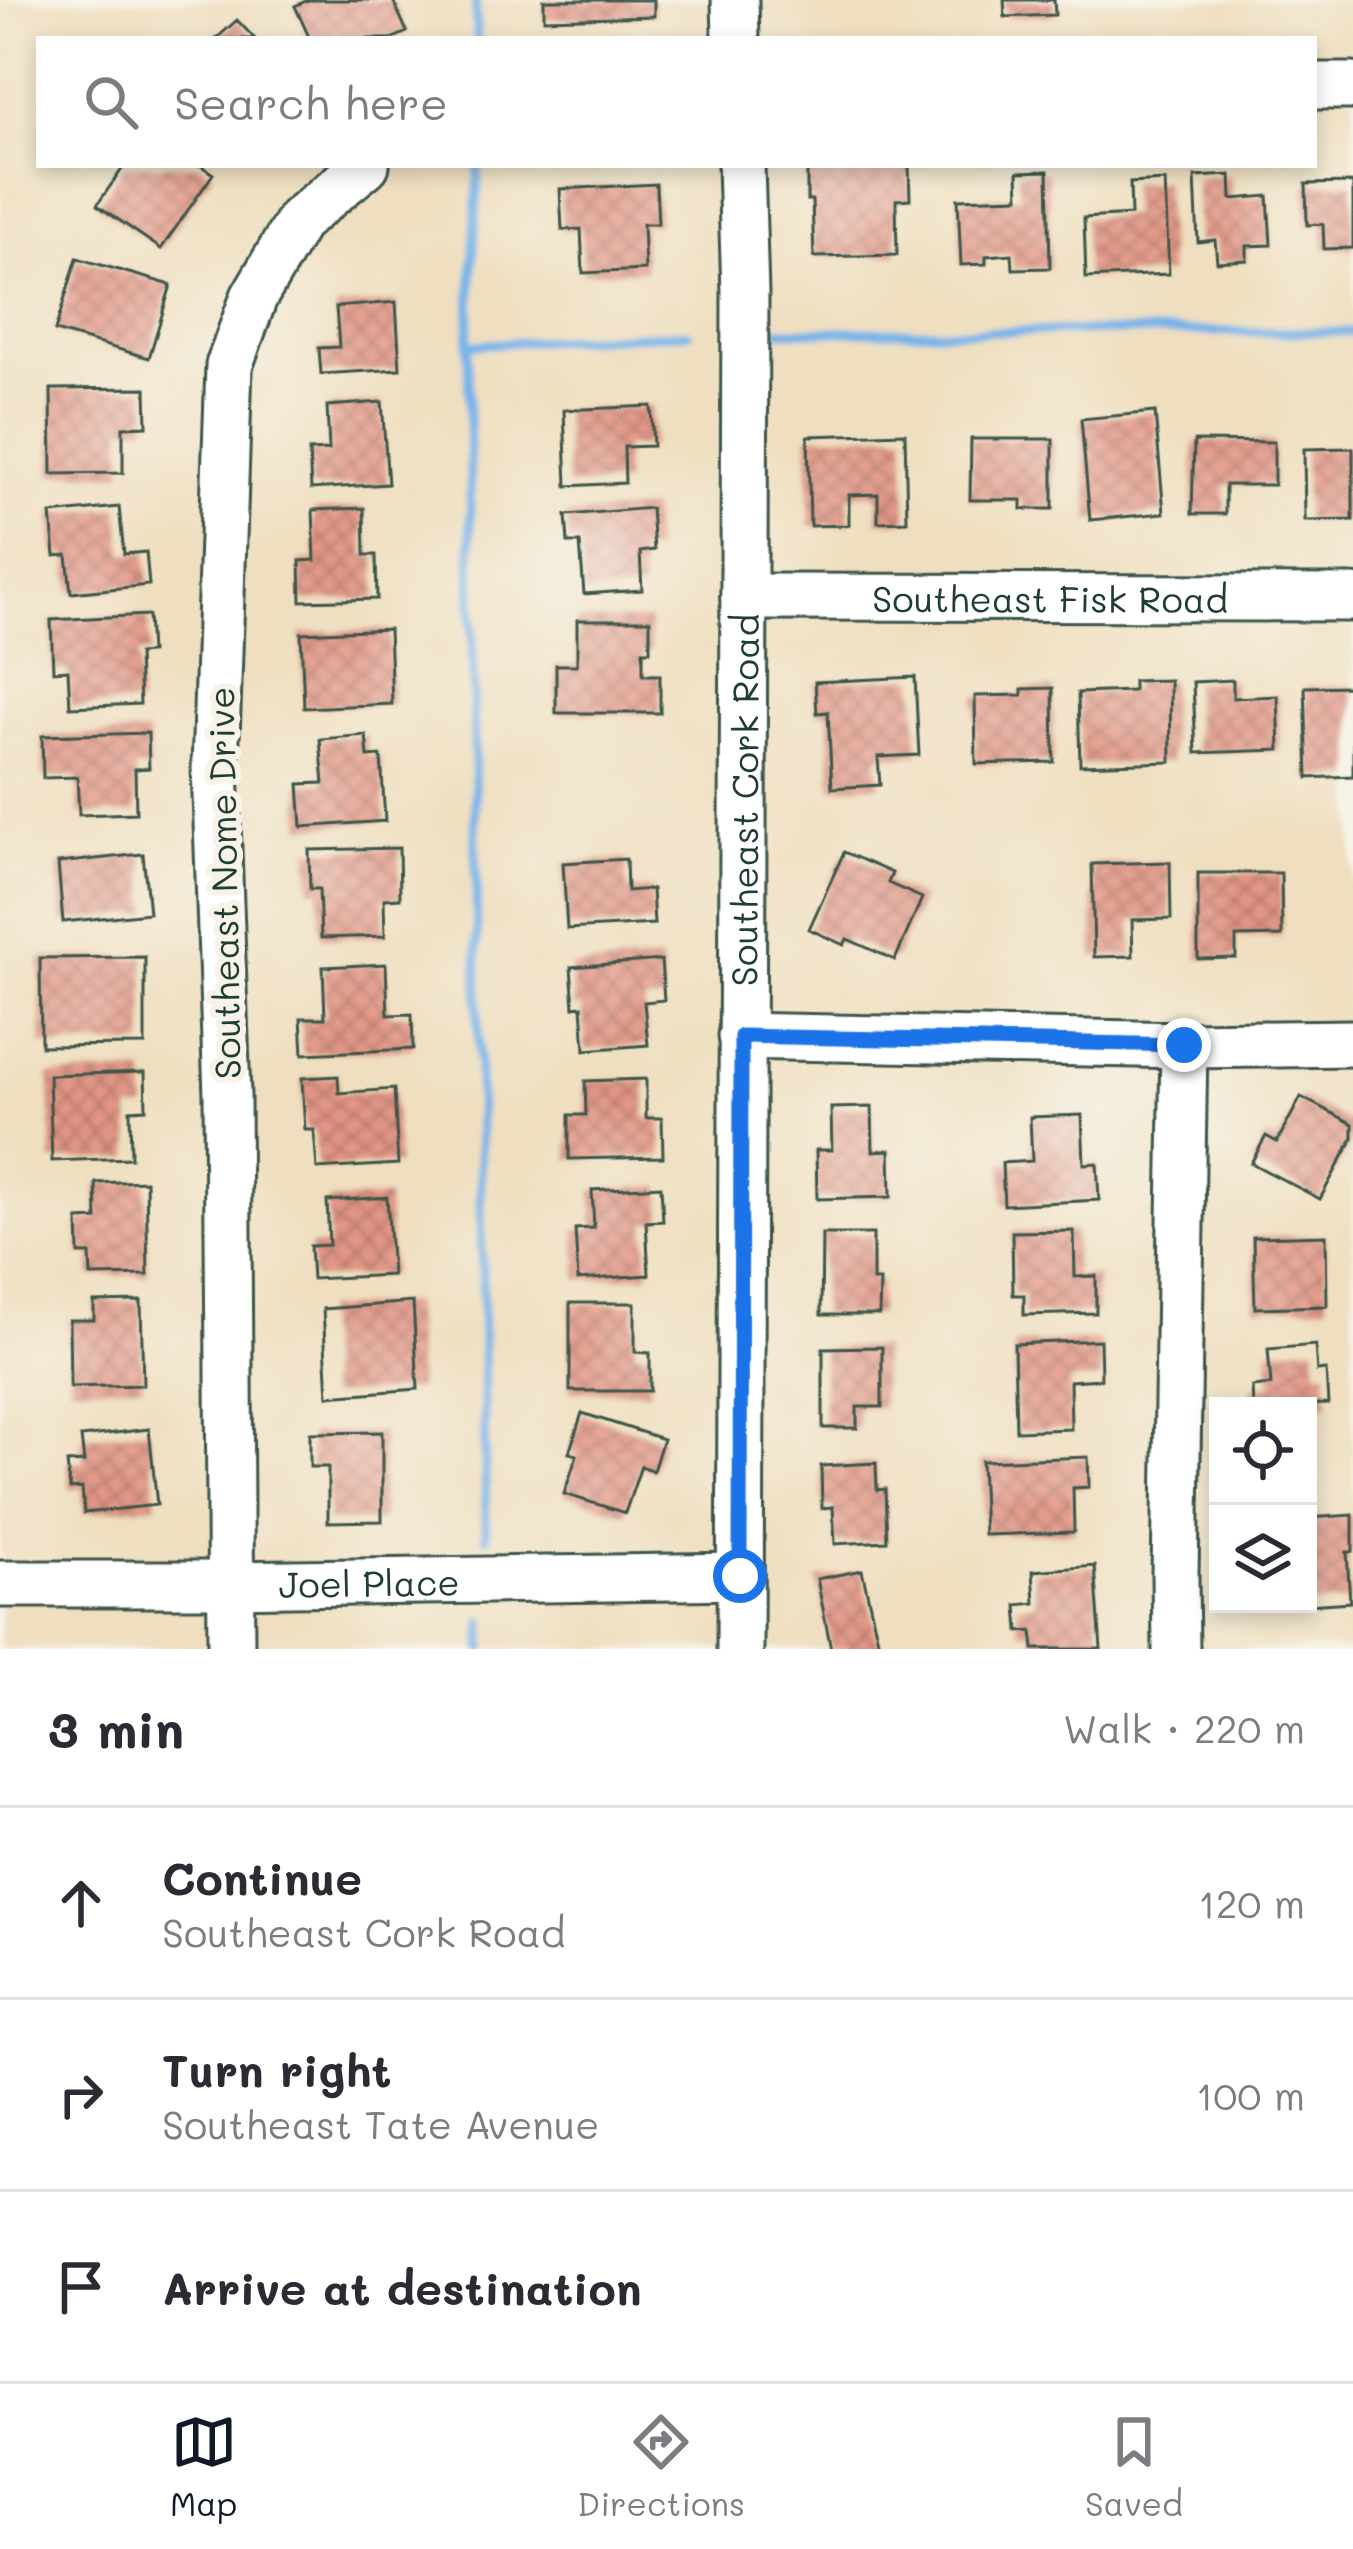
<!DOCTYPE html>
<meta charset="utf-8">
<style>
:root{--surface:#fff;--page:#f7f7f7;--text:#2b2b33;--muted:#7c7c81;--line:#e1e1e2;--accent:#111827}
body{margin:0;font-family:Mali,sans-serif;background:var(--page);color:var(--text)}
.controls{position:absolute;right:36px;bottom:36px;display:grid;overflow:hidden;border-radius:0px;box-shadow:0 6px 18px #0003}
.controls button{width:108px;height:108px;display:grid;place-items:center;padding:0;border:0;border-bottom:3px solid var(--line);background:var(--surface);color:var(--text);font:60px sans-serif}
.stop{position:absolute;width:36px;height:36px;margin:-27px;border:9px solid #1a73e8;border-radius:50%;background:#fff}
.stop.end{background:#1a73e8;border-color:#fff;box-shadow:0 3px 12px #0008}
.list{margin:0;padding:0;list-style:none}
h2{display:flex;justify-content:space-between;align-items:center;height:156px;margin:0;padding:0 48px;font-size:51px}
h2 small{font-size:39px;font-weight:400;color:var(--muted)}
.list li{display:grid;grid-template-columns:78px 1fr auto;gap:36px;align-items:center;box-sizing:border-box;height:192px;padding:0 48px;border-top:3px solid var(--line)}
.list b{display:block;font-size:45px;white-space:nowrap}
.list p{margin:0;font-size:39px;white-space:nowrap;color:var(--muted)}
.list em{font-size:39px;font-style:normal;color:var(--muted)}
.icon{flex:none;width:66px;height:66px;fill:none;stroke:currentColor;stroke-width:2;stroke-linecap:round;stroke-linejoin:round}
.map{position:relative;flex:none;width:1353px;height:1649px;overflow:hidden}
.search{position:absolute;background:var(--surface);box-shadow:0 6px 18px #0003;left:36px;right:36px;top:36px;height:132px;display:flex;align-items:center;gap:30px;box-sizing:border-box;padding:0 42px;border-radius:0px;color:var(--muted);font-size:45px}
.sheet{height:732px;background:var(--surface)}
nav{display:flex;justify-content:space-around;align-items:center;box-sizing:border-box;height:168px;border-top:3px solid var(--line);background:var(--surface);font-size:33px;color:var(--muted)}
nav a{display:grid;justify-items:center;gap:6px}
nav .on{color:var(--accent)}
.map>svg:first-child{display:block}
.lines{fill:none;stroke-linecap:round;stroke-linejoin:round}
.stream{stroke:#77b3e9;stroke-width:9}
.building{fill:url(#building-cross-hatch)}
.minor-casing{stroke:#3e5549;stroke-width:51}
.minor{stroke:#fff;stroke-width:45}
.route{stroke:#1a73e8;stroke-width:15}
.labels{text-anchor:middle;dominant-baseline:central;stroke-width:12;stroke-linejoin:round;paint-order:stroke}
.street-label{font-size:36px;fill:#1f3d34;stroke:#f7f3e8}
</style>
<div class="map">
<svg width="1353" height="1649" viewBox="0 0 1353 1649">
<defs>
<pattern id="building-cross-hatch" width="8" height="8" patternUnits="userSpaceOnUse" patternTransform="scale(3)"><rect width="8" height="8" fill="#e29585"/><path d="M0 0l8 8M0 8l8-8" fill="none" stroke="#b77b6e"/></pattern>
</defs>
<rect width="100%" height="100%" fill="#f7f3e8"/>
<filter id="ink" filterUnits="userSpaceOnUse"><feTurbulence type="fractalNoise" baseFrequency=".00833" numOctaves="2"/><feDisplacementMap in="SourceGraphic" scale="24" xChannelSelector="R" yChannelSelector="G"/><feConvolveMatrix kernelMatrix="1 2 1 2 8 2 1 2 1" color-interpolation-filters="sRGB"/></filter>
<filter id="wash" filterUnits="userSpaceOnUse"><feTurbulence type="fractalNoise" baseFrequency=".004" numOctaves="4" result="noise"/><feDisplacementMap in="SourceGraphic" scale="48" xChannelSelector="R" yChannelSelector="G"/><feGaussianBlur stdDeviation="2.7" result="paint"/><feColorMatrix in="noise" values="0 0 0 0 0 0 0 0 0 0 0 0 0 0 0 0 0 1.4 0 .05"/><feComposite in="paint" operator="in"/></filter>
<g filter="url(#wash)">
<rect width="100%" height="100%" fill="#efdfc0"/>
<g class="lines">
<path class="stream" d="M475,0l2,39
M479,165l-11,180 18,1192
M772,331l581,1
M468,345l220,-12
M483,1649v-28"/>
</g>
<g id="blocks">
<path class="building" d="M308,0h85l14,32 -16,7h-81l-15,-33z
M544,0h110v16l-110,3z
M1004,0h50l1,15 -50,2z
M237,20l18,19h-39z
M125,165h75l13,9 -52,75 -64,-44z
M909,166l1,33 -14,1 1,55 -83,2 -2,-57h-5v-31z
M1048,171l2,97 -37,1 -1,-15 -26,2v8l-25,1 -3,-66 61,-2 -1,-25z
M1231,175l1,24 36,-3 3,49 -24,1v14l-30,2 -2,-22 -17,2 -3,-65z
M1165,181l4,93 -83,4 -2,-60 47,-3 -1,-32z
M1353,183v65l-29,1 -1,-25 -16,1 -1,-41z
M656,184l2,40h-15l2,46 -62,3 -2,-44 -19,1 -2,-41z
M77,258l94,27 -22,73 -94,-27z
M396,302l4,67 -79,5 -2,-26 20,-1 -3,-40z
M146,388l1,38 -24,1v46l-71,1 -1,-85z
M382,402l6,82 -77,5 -2,-38 20,-1 -2,-44z
M651,406l2,40 -29,1 1,36 -58,3 -3,-76z
M1155,412l9,101 -74,7 -9,-101z
M905,433l2,88 -29,1v-28l-29,1v30l-39,1 -2,-90z
M971,439h82v70h-31v-9h-52z
M1194,441l80,1v43h-49v29h-33z
M1353,448v72l-48,1 -1,-72z
M119,507l5,47 22,-2 3,33 -78,8 -4,-38 -12,1 -4,-42z
M364,508l1,47h11l1,44 -76,2 -1,-40 15,-1 -2,-50z
M651,508l3,42 -14,2 2,38 -58,4 -4,-51h-12l-2,-28z
M148,615l2,38 -12,1 2,50 -70,3 -2,-37 -15,1 -2,-51z
M577,620h73v31h-7v24h17v38h-104v-48h21z
M389,629l3,75 -88,4 -3,-75z
M915,677l4,78 -41,2 2,28 -48,3 -4,-76 -11,1 -2,-31z
M1170,680l1,82 -91,3 -2,-72 55,-2v-10z
M1233,680v18l45,-2 2,54 -84,3 -3,-71z
M1353,686v90l-45,2 -3,-91z
M1053,688l1,74 -78,2 -1,-68 47,-1v-6z
M148,733l1,35 -14,1 1,44 -57,2 -2,-38 -34,1 -1,-42z
M366,735l2,22 13,-1 4,65 -83,6 -3,-43 25,-1 -4,-44z
M399,848l1,50 -16,1 1,37 -64,2 -2,-49h-9l-1,-39z
M844,852l48,21 -4,10 34,15 -27,62 -48,-21 -3,6 -35,-16z
M143,854l6,59 -86,9 -5,-59z
M626,859l1,32 25,-2 2,35 -87,5 -4,-66z
M1170,862l1,57 -39,1 1,36 -39,1 -2,-93z
M1198,873h83l1,63 -46,1v21l-38,1z
M145,957v88l-104,1 -1,-88z
M661,960l3,40 -20,2 4,43 -63,5 -3,-44 -8,1 -3,-40z
M386,964l2,51 24,-1 1,35 -110,5 -2,-36h24l-2,-51z
M145,1072l1,37 -16,1 1,48 -79,3 -3,-86z
M338,1076l1,17 55,-4 4,75 -81,5 -3,-39h-9l-3,-52z
M646,1079v39h16l1,39 -94,2v-44h17l-1,-34z
M1301,1097l52,27v14l-33,61 -69,-36 15,-27 11,6z
M872,1107l1,44 17,-1 1,47 -74,2 -1,-49h16l-1,-42z
M1082,1115l2,49 13,-1 2,37 -95,5 -2,-42 30,-2 -2,-44z
M146,1181l2,94 -57,1 -1,-22h-11l-1,-34 19,-1 -1,-36z
M661,1186l2,35 -17,1 3,53 -71,5 -3,-51 19,-1 -2,-38z
M387,1197l5,78 -80,4 -2,-33 19,-1 -2,-44z
M1074,1231l1,46 21,-1v37l-72,2v-20h-11l-1,-63z
M822,1234h51v47h7l-1,34h-58z
M1326,1235l1,71 -72,2 -2,-71z
M141,1301l2,84 -73,2 -1,-67h25v-18z
M413,1302l5,87 -90,7 -5,-87z
M570,1303h65v49l15,1v38h-80z
M1100,1340l1,39 -31,2 1,48 -55,2 -2,-87z
M1315,1345l2,26 9,-1 2,34 -75,2 -1,-19 19,-2 -3,-36z
M882,1347v60h-25v21h-34v-80z
M582,1413l81,26 -10,32 -12,-5 -16,47 -61,-19 13,-39 -8,-2z
M149,1429l8,76 -73,8 -2,-25 -12,1 -3,-26 17,-1 -3,-25z
M382,1432v89l-54,1v-55h-18v-34z
M1088,1457l1,30 -16,1 1,44 -90,3 -3,-74z
M876,1463l1,27 8,-1 2,52 -52,3 -2,-37 -11,1 -1,-42z
M1353,1515v37h-6l3,50 -42,3v-87z
M1095,1566l6,83h-67l-2,-18 -13,1 -2,-27 18,-2 -2,-32z
M862,1570l18,79h-49l-14,-70z"/>
</g>
</g>
<g filter="url(#ink)">
<use href="#blocks" fill-opacity="0" stroke="#3e5549" stroke-width="3"/>
<g class="lines">
<defs>
<g id="minor">
<path d="M735,0l1,39"/>
<path d="M1314,86h39"/>
<path id="s1" d="M744,597l609,1"/>
<path d="M741,1036l443,9 169,-2"/>
<path id="s2" d="M0,1584h230l510,-8"/>
<path d="M231,1649l-4,-554 -12,-328 14,-401 25,-69 45,-77 67,-55"/>
<path id="s3" d="M740,1649l5,-1356 -4,-128"/>
<path d="M1176,1649l-1,-73 9,-531"/>
</g>
</defs>
<use href="#minor" class="minor-casing"/>
<use href="#minor" class="minor"/>
</g>
</g>
<g class="lines" filter="url(#ink)">
<path class="route" d="M740,1576l1,-540 443,9"/>
</g>
<g class="labels">
<g class="street-label">
<text stroke="none"><textPath href="#s1" startOffset="306">Southeast Fisk Road</textPath></text>
<text stroke="none"><textPath href="#s3" startOffset="849">Southeast Cork Road</textPath></text>
<text transform="translate(223 883) rotate(-91)">Southeast Nome Drive</text>
<text stroke="none"><textPath href="#s2" startOffset="369">Joel Place</textPath></text>
</g>
</g>
</svg>
<div class="controls">
<button><svg class="icon" aria-label="locate" viewBox="0 0 24 24"><circle cx="12" cy="12" r="6"/><path d="M12 2v4M12 18v4M2 12h4M18 12h4"/></svg></button>
<button><svg class="icon" aria-label="layers" viewBox="0 0 24 24"><path d="M12 4l9 5-9 5-9-5zM3 14l9 5 9-5"/></svg></button>
</div>
<div class="stop" style="left:740px;top:1576px"></div>
<div class="stop end" style="left:1184px;top:1045px"></div>
<div class="search"><svg class="icon" aria-label="search" viewBox="0 0 24 24"><circle cx="10" cy="10" r="6"/><path d="M15 15l6 6"/></svg>Search here</div>
</div>
<section class="sheet">
<h2>3 min<small>Walk · 220 m</small></h2>
<ul class="list">
<li><svg class="icon" aria-label="ahead" viewBox="0 0 24 24"><path d="M12 20V5M6 11l6-6 6 6"/></svg><div><b>Continue</b><p>Southeast Cork Road</p></div><em>120 m</em></li>
<li><svg class="icon" aria-label="right" viewBox="0 0 24 24"><path d="M7 20v-9h11M14 6l5 5-5 5"/></svg><div><b>Turn right</b><p>Southeast Tate Avenue</p></div><em>100 m</em></li>
<li><svg class="icon" aria-label="arrive" viewBox="0 0 24 24"><path d="M6 21V4h12l-3 4 3 4H6"/></svg><div><b>Arrive at destination</b></div></li>
</ul>
</section>
<nav>
<a class="on"><svg class="icon" aria-label="map" viewBox="0 0 24 24"><path d="M3 6l6-2 6 2 6-2v14l-6 2-6-2-6 2zM9 4v14M15 6v14"/></svg>Map</a>
<a><svg class="icon" aria-label="directions" viewBox="0 0 24 24"><path d="M12 3l9 9-9 9-9-9zM9 14v-3h6M13 9l2 2-2 2"/></svg>Directions</a>
<a><svg class="icon" aria-label="saved" viewBox="0 0 24 24"><path d="M7 4h10v16l-5-4-5 4z"/></svg>Saved</a>
</nav>
